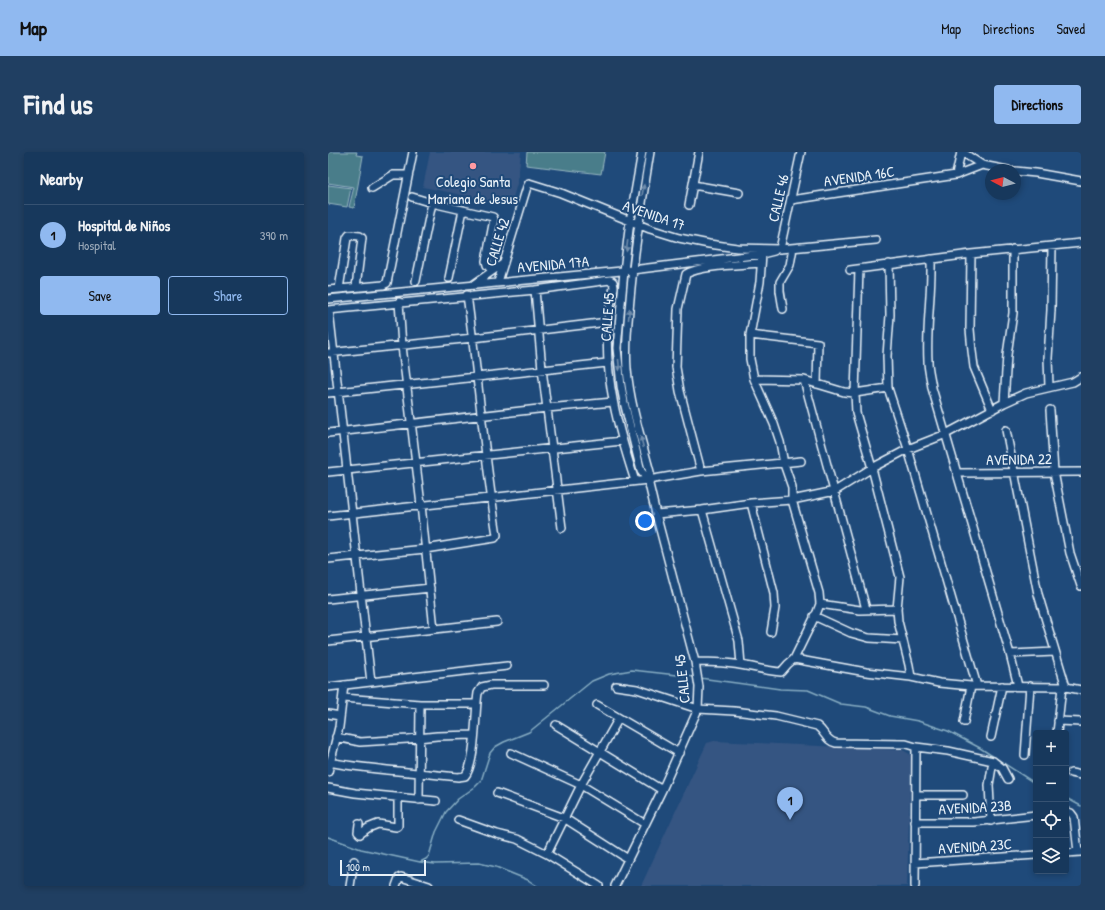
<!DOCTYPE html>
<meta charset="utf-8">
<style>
:root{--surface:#17385c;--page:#203f62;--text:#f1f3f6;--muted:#9eacbb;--line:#365272;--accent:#90b9f0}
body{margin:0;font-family:"Patrick Hand",sans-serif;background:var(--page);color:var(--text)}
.controls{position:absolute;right:12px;bottom:12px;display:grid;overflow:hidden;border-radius:4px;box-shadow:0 2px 6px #0003}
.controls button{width:36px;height:36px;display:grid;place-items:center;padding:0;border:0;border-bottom:1px solid var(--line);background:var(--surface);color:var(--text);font:20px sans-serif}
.compass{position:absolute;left:657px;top:12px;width:36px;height:36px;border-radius:50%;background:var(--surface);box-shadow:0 2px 6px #0003;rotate:277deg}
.scale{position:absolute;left:12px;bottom:10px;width:86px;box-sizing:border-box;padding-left:4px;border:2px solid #e8f1f8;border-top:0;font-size:11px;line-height:14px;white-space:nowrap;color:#e8f1f8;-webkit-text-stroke:3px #1f4a7a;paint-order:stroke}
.you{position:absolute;left:317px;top:369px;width:14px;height:14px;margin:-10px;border:3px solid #fff;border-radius:50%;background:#1a73e8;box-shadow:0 0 0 6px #1a73e833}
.badge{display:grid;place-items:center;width:26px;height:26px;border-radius:50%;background:var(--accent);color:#111;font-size:13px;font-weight:700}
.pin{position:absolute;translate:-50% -33px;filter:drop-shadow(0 1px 2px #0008)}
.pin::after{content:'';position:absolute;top:21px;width:14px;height:12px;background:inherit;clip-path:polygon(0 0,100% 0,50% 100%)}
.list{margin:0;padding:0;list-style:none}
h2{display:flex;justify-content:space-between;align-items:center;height:52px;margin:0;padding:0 16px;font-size:17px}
h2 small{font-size:13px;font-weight:400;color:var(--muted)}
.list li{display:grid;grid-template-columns:26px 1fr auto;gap:12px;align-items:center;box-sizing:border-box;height:60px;padding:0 16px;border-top:1px solid var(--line)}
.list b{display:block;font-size:15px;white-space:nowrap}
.list p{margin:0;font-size:13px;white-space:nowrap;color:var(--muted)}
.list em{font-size:13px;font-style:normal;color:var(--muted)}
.actions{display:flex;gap:8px;padding:12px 16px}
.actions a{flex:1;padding:9px 0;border:1px solid var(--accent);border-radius:4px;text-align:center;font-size:14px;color:var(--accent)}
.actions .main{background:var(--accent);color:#111}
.icon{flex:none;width:22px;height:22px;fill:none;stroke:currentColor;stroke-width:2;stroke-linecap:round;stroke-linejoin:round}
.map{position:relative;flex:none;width:753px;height:734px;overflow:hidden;border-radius:4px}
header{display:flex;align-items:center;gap:24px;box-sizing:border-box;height:56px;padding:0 20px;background:var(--accent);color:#111}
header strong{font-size:19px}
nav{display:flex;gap:22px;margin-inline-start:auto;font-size:14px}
.intro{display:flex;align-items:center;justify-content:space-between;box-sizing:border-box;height:96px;padding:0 24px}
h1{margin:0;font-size:28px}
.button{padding:10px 18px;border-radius:4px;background:var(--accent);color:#111;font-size:14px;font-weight:700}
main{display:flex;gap:24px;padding:0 24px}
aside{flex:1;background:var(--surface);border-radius:4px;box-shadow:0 2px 6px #0003}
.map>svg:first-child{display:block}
.built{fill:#355582}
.green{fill:#497d8a;stroke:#98b7c1}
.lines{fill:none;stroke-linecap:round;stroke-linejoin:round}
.stream{stroke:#87adc3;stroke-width:1.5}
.minor-casing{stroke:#e8f1f8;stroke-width:10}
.minor{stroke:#1f4a7a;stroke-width:7}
.oneway{fill:#6f8dac}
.poi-dot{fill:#ff9aa2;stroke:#1f4a7a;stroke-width:1.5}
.labels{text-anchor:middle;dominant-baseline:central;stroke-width:4;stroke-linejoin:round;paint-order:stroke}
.street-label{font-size:15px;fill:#e8f1f8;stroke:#1f4a7a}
.poi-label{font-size:15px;fill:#e8f1f8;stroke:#1f4a7a}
</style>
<header>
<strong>Map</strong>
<nav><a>Map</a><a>Directions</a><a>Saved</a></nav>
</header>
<div class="intro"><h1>Find us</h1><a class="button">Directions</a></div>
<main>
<aside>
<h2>Nearby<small></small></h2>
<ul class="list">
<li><span class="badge">1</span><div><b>Hospital de Niños</b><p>Hospital</p></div><em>390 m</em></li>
</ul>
<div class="actions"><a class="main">Save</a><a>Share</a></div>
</aside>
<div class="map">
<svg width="753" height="734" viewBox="0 0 753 734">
<rect width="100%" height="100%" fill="#1f4a7a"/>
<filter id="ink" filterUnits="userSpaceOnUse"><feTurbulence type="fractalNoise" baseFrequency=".025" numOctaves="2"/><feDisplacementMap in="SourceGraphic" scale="8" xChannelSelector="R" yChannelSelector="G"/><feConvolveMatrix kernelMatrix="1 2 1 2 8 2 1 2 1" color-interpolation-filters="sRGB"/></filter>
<g filter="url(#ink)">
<path class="built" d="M102,0h91l-3,28 -7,25 -88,-18z
M386,589l189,9 8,5 -4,131h-266l66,-143z"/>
<path class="green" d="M0,0h29l-1,3 7,1 -9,52 -5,-1 5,-20 -26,-4z
M199,0h78l-4,22 -75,-9z
M0,33l23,3 -4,19 -19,-3z"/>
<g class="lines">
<path class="stream" d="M372,526l80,11 28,1 33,14 25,3 24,9 28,5 30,10 32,17 56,36
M738,646l15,8
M0,685l33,12 59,13 15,2 44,-1 17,4 32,13 9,6
M92,710l6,-3 3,-3 7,-24 10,-20 12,-13 17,-12 6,-6 9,-28 5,-6 9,-5 25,-10 63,-51 17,-7 23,-4 63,7"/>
<defs>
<path id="minor" d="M314,0l-12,69 -6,50 -7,77 4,38 3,16 17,69 7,9
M634,0l20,13 26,5
M687,19l21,2 45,8
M628,23l5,-23
M365,33l46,8
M44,36l21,-13h15
M84,45l20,6 61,14 1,2 -8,42 1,4 5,6
M463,48l165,-25 26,-10
M361,53l10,-53
M452,97l21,-97
M434,102l-2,28 -10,53v24l4,20 20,45 6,18 4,22 8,23v13l27,93 1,11 -3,8 -23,47
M643,102l-1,75 2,22 2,16 18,43
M603,107c1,34 -5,68 -3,102 0,9 3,18 4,27l78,266 8,32
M561,112l1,51 -3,41 1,32 20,61 69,237
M531,117l-4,124 1,20 16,55 28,109 -3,32 1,12 11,44 2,12
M522,118l121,-16 110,-11
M121,126l14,-68
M88,129l16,-78
M170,130l29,-95 2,-4 32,10 89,36 29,9 30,6 28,4 43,1 96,-9
M146,132l30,-21
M11,137l8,-51 2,-3 11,1 2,2 -6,49
M0,138l55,-5 4,-2 26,-131
M207,138l7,79 20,159
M0,147l304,-29 130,-16 12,-3
M71,150l3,44 19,159 13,124
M455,157l-3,-18v-9l10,-17 3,-17
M0,158l207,-20 75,-10 3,2 1,5c-2,11 -6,24 -6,36 -4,55 10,106 27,158
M1,158l42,372
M422,183l68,8 -1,41
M0,201l145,-15 135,-16
M426,227l50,1 40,12 11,1 33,-5
M476,228l62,229
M721,235l-1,-29 3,-48 1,-64
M0,241l279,-30
M676,251l3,-48 6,-42v-64
M722,258l4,62 16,81 11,33
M678,278l32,164 28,93
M0,281l219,-25 66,-6
M373,319l-21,-80 -4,-24 2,-58 8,-35c16,-9 55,-9 75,-11
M0,320l294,-31
M630,321l123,-1
M423,351l23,90 1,15 -4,24
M374,358l37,131 2,24
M328,362l46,-4 49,-7 41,-3 43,-9 37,-23 36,-19 38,-15 58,-31 22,-10 47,-11 8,-5
M0,364l320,-36 53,-9 100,-10
M0,407l97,-10 70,-11 2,-3c-13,-80 -19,-160 -30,-240
M0,447l102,-11
M492,452l40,6 37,-1
M486,464l37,17 18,5 34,2
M0,489l169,-19
M682,502l45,-2
M367,510c16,0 30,0 45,3 14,2 27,6 41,7l7,-8 6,-5 72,13 45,5 28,6 32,3 95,1 15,3
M288,534l21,3 61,20 36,2 42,5 41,10c8,6 9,15 19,17l70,1 10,3 -1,139
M0,535l179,-21
M15,546l77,6h56
M269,553l82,48
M0,562l12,2
M730,569l23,1
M636,570l7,-36
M228,573l106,65
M729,581l5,-46
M8,585l24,5 48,-3 29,-3 37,-1
M663,585l11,-51
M588,595l32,4 45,10 9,7 6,11
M183,601l70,32 64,39
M697,603l5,-69
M0,610c43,8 87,10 130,15l7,-1c11,-12 10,-65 13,-83l4,-6 9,-2h53
M0,620l11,-45 5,-42
M743,621l10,2
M0,636l27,5 81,8
M169,641l67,25 64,41
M588,643h47
M91,648l1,-96
M738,660l5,1 3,4 4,35
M130,668l39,14 20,5 30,15 52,32
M663,669l-2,-36 4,-24
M587,670h59l62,-7
M31,672l-1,8 2,2 8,-6 10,-4 18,3 2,-1v-29
M738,701l15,-1
M219,702l34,-69 38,-67
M587,711l121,-8
M22,734l4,-25
M68,734l3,-8 2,-1 28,9
M287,734l47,-96 36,-81 1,-22 -4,-25 -39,-148 -8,-34 2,-8c-9,-34 -20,-68 -23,-103 -2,-24 1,-47 3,-70 4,-49 12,-98 20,-147"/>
</defs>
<use href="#minor" class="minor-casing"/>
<use href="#minor" class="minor"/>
</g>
<defs><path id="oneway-solid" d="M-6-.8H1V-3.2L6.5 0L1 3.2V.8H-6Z"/></defs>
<g class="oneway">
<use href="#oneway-solid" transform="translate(315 38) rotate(-80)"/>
<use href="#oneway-solid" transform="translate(299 94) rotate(97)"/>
<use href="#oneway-solid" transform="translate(301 162) rotate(-85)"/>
<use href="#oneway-solid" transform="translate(291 213) rotate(85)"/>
<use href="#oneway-solid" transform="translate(314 290) rotate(-104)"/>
</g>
</g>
<circle class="poi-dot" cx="145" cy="14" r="4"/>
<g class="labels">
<g class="street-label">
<text transform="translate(531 24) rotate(-8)">AVENIDA 16C</text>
<text transform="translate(450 46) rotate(-77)">CALLE 46</text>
<text transform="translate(326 63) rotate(19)">AVENIDA 17</text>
<text transform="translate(169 90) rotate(-73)">CALLE 42</text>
<text transform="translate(225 112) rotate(-5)">AVENIDA 17A</text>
<text transform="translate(279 165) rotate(-86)">CALLE 45</text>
<text transform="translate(691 307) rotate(-1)">AVENIDA 22</text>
<text transform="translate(354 527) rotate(-96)">CALLE 45</text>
<text transform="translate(647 655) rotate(-3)">AVENIDA 23B</text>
<text transform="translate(647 694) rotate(-4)">AVENIDA 23C</text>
</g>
<g class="poi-label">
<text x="145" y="29">Colegio Santa<tspan x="145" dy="17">Mariana de Jesus</tspan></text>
</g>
</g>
</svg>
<div class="controls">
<button>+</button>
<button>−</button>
<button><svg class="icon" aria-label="locate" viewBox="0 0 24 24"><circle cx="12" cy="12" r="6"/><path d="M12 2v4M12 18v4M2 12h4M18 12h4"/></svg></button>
<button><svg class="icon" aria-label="layers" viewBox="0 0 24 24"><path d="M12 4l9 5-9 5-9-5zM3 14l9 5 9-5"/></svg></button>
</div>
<svg class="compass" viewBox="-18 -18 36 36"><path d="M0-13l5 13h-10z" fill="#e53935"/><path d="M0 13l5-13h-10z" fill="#9eacbb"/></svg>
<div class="scale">100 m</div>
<div class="you"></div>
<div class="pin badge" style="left:462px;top:668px">1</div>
</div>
</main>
